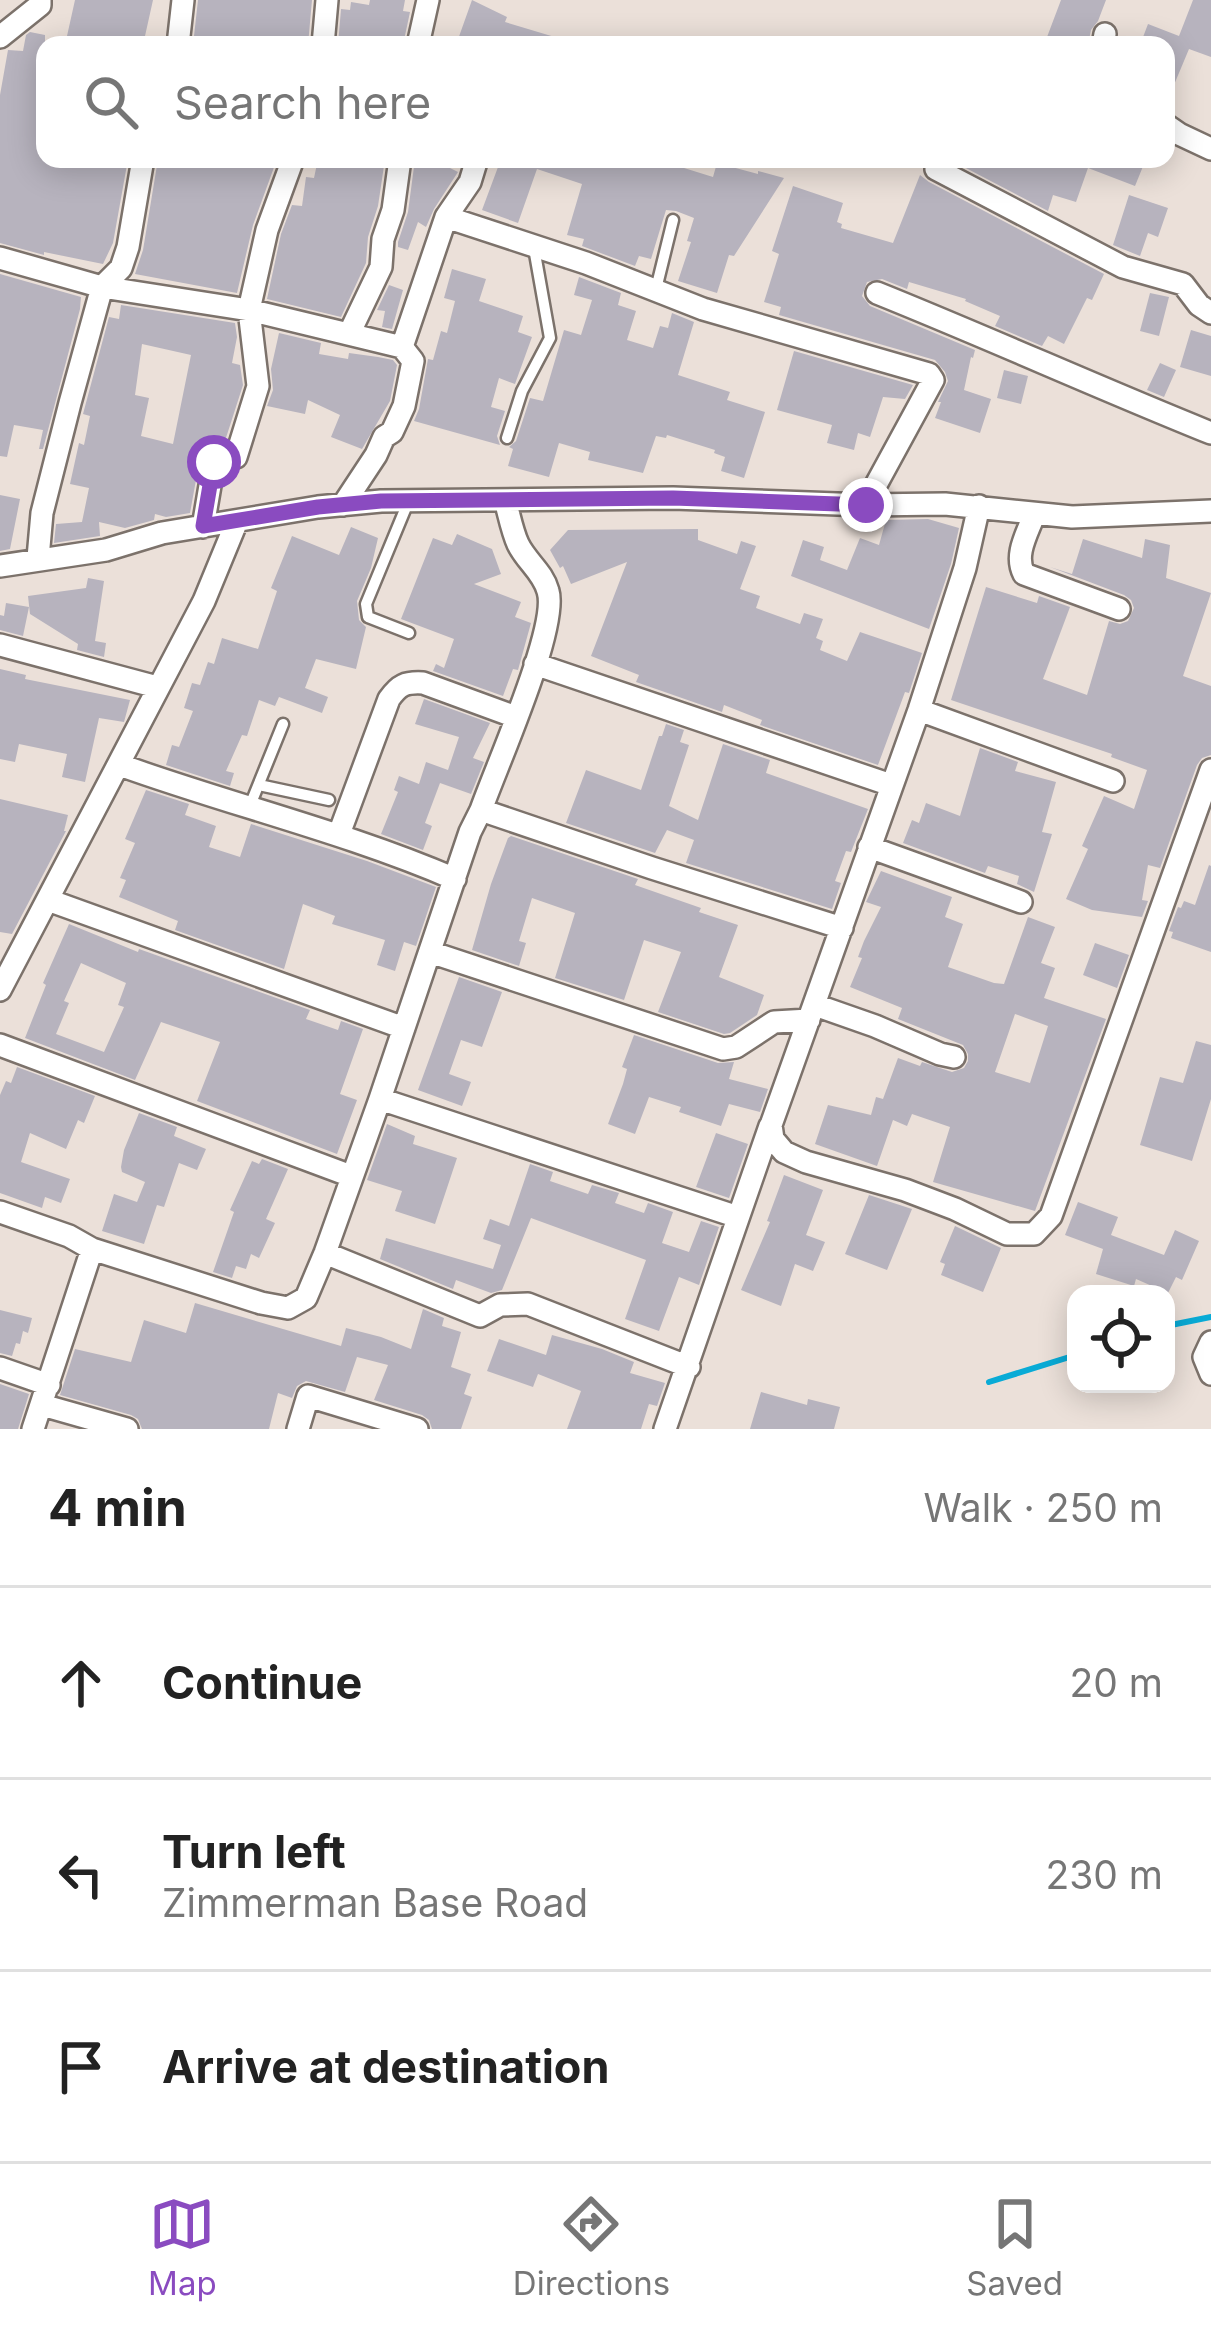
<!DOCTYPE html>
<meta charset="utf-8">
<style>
:root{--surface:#fff;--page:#f2f2f2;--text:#222;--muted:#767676;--line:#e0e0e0;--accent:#8a4bc0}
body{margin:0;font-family:Inter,sans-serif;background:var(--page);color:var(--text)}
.controls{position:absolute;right:36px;bottom:36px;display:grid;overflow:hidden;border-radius:24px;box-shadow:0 6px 30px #0003}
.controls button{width:108px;height:108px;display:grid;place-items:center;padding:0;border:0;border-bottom:3px solid var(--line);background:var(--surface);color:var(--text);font:60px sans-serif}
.stop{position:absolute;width:36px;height:36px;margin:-27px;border:9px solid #8a4bc0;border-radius:50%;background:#fff}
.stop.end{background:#8a4bc0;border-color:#fff;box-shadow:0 3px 12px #0008}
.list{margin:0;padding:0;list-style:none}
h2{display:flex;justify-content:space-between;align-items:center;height:156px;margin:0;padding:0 48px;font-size:51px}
h2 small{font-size:39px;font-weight:400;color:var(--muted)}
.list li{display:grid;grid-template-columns:78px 1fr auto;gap:36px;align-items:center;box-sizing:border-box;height:192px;padding:0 48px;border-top:3px solid var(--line)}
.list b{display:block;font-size:45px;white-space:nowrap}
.list p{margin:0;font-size:39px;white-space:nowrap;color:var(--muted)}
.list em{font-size:39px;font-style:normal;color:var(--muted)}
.icon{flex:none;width:66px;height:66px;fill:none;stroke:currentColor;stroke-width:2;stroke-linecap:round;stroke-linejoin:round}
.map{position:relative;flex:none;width:1211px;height:1429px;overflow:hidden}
.search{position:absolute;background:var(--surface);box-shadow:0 6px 30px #0003;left:36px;right:36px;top:36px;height:132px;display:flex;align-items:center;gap:30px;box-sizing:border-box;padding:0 42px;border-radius:24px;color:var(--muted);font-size:45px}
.sheet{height:732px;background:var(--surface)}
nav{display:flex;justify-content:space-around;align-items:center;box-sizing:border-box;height:168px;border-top:3px solid var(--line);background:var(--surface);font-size:33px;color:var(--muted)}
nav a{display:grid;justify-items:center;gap:6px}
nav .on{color:var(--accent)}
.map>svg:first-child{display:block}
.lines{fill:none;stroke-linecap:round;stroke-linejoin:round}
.stream{stroke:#09abd6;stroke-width:6}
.building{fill:#b7b3be;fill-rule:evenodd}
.service-casing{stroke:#7c726b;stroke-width:15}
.minor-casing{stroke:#7c726b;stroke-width:26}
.service{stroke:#fff;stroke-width:10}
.minor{stroke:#fff;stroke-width:21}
.route{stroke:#8a4bc0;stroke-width:15}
</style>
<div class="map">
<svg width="1211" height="1429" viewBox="0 0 1211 1429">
<rect width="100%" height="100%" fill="#ebe0d9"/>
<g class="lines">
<path class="stream" d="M1166,1326l45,-9
M989,1382l87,-27"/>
</g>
<path class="building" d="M75,0h78l-10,45h-78z
M198,0h114l-4,45h-115z
M370,0h35l-2,11 7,1 -7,33h-65l3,-36 9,1 1,-8 18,3z
M472,0l35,17 -2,5 63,19v4h-112z
M1061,0h45l-8,21 -7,9 -3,15h-44z
M1193,0h18v57l-22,-8 -23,55v-59h-26l8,-21 31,12z
M30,32l15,3v86l-5,23 5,1v14h58l21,4 4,-4 -15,84 -10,21 -59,-12v3l-44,-12v-148l8,-45 15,1 3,-16z
M158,159h119l-24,66 -16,68 -102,-19 8,-24z
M318,159h67l-7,47 -10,31 -2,26 -25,54 -74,-18 14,-65 11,-29 10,1 4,-29 8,1z
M415,159h43l-8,9 8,4 -24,37 -8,18 -8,-5 -10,28 -10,-3v-5l10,-30z
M501,159h168l-1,4 45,14 4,-14 41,11v-3l26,7 -50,78 -5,-1 -12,38 -39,-12 13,-39 -4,-1 7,-23 -18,-7 -10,-1 -15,49 -12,-3 -4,10 -53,-20 2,-7 -17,-4 15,-51 -45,-15 -19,54 -36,-13z
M964,159h182l-11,27 -47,-18 -12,34 -23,-7 -5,16 -86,-45z
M920,175l9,7 175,92 -12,26 -5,-2 -23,46 -16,-8 -6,10 -47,-20 5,-10 -35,-15 1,-2 -57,-17 -2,7 -25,-10 -15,3 -5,14 8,10 105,44 -2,8 -2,-1 -7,33 27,9 -11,34 -45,-15 6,-16h-3l10,-21 -3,-9 -10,-12 -156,-45 2,-8 -17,-5 15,-48 -7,-3 21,-65 50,17 -6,19 5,2 -1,4 52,15z
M1129,195l39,13 -10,29 -10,-4 -8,23 -27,-11z
M452,269l34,10 -7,22 44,15 -5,16 14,5 -17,47 -16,-6 -8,29 14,4 -8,25 3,9 -86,-24 5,-12 9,-50 5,1 8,-29 6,2 8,-32 -11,-3z
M0,274l81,23 -1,12 -37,140h-4l4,-19 -29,-5 -7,32 -7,-1z
M579,277l42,16 -3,12 18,6 -9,29 26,8 7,-22 8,2 4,-15 22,9 -16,53 52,17 -3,8 38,12 -21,66 -23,-7 4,-14 -11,-4 1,-3 -48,-15 -1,3 -10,-2 -13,37 -55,-13 2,-8 -31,-9 -10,34 -41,-11 5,-17 -4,-2 7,-6 14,-43 13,3 21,-71 17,5 11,-35 -18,-5z
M389,285l14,5 -11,39 -10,-2 3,-16 -8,-1z
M1150,293l19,4 -10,39 -19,-5z
M121,305l114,18 2,14 -5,26 8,2 3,20 -19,59 -15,4 -9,10 -10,55 -24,4 -11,-3 -1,6 -29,8 -26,-6 1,14 -46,7 2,-19 26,-2 7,-34 -19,-4 9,-41 5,2 6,-29 -7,-2 26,-97 10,2zM142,344l49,11 -18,89 -32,-8 8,-38 -14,-3z
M1191,330l20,6v40l-31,-9z
M279,333l42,10 -2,11 29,5 1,-6 29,4 15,3 4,5 -7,36 -28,48 -31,-12 9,-22 -32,-15 -3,14 -38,-8 6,-16 -2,-21z
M794,351l119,34 -8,14 -22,-2 -13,40 -12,-4 -4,17 -27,-7 5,-18 -55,-15z
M1160,363l16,7 -12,27 -17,-7z
M1004,370l24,6 -7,28 -24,-6z
M0,495l20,4 -10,50 -10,2z
M928,519l31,9 -8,36 -22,65 -138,-53 12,-36 21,7 -4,13 27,10 13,-32 19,7 7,-25z
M351,527l27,11 -7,30 -14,33 2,19 7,7 -10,42 -40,-10 -11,29 23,9 -6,16 -43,-16 -4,9 -16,-6 -12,36 -5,-1 -16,36 8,2 -4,13 -64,-21 6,-20 7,2 14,-36 -9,-3 8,-25 8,2 8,-23 6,2 8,-26 36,11 19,-58 -6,-3 21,-52 47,19z
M698,529v11l39,14 4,-13 15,5 -16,43 20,7 -4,12 44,16 4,-11 19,6 -7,19 7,3 -3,9 27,11 13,-29 62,21 -13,40 -4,-1 -27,73 -118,-40 2,-5 -38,-15 -2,7 -86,-30 3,-7 -48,-19 36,-94 -56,22 -8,-18 -3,2 -10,-18 18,-20z
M457,534l35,15 9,25 -27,10 47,18 -6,15 16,6 -13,47 -5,-1 -10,27 -70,-25 3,-7 8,4 10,-29 -53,-20 32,-81 19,7z
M1083,539l59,19 3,-19 25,6 -4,33 45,15 -28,83 28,10v69l-9,3 -5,7 -37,103 -12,-3 -6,35 6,1 -6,16 -50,-7 -26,-11 22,-50 -6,-3 22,-50 30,13 13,-39 -36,-13 1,-3 -161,-54 35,-113 51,16 2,-7 31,11 -27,72 44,16 22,-74 11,3 8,-3 6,-13 -3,-8 -7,-5 -74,-28 22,7z
M88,578l16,3 -9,60 11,2 -2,14 -27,-7 1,-6 -48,-30 -2,-18 58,-8z
M6,603l23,4 -6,29 -23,-6v-15l4,1z
M0,669l26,6 -1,4 105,21 -6,22 -25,-4 -14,64 -23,-5 5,-23 -48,-10 -4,18 -15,-3z
M424,699l66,24 -17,35 11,4 -13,32 -31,-11 -15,40 7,3 -9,24 -42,-16 17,-42 -4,-2 5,-14 20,8 7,-22 22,8 11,-33 -44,-13z
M666,724l18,6 -4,12 9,3 -20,61 29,14 25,-76 47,16 -4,13 102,36 -17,43 -5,-1 -11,30 6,2 -9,26 -146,-46 8,-23 -27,-10 -12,23 -89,-30 20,-53 55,20 18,-54h3z
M980,748l38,14 -3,9 41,11 -14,50 10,2 -18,58 -17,-8 2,-8 -31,-10 -3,7 -82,-30 9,-23 7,3 7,-20 34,13z
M146,790l43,14 -4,11 31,11 -7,21 31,10 11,-33 116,37 69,26 -20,59 -12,-4 -9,29 -18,-6 8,-25 -53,-16 3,-8 -32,-12 -19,65 -109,-39 3,-9 -59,-24 7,-17 -6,-2 15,-35 -10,-4z
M0,799l68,16 -4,16h2l-54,103 -12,-2z
M511,836l127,43 -3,6 66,23 -2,4 39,13 -19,52 45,18 -7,20 -27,18 -6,1 -66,-22 23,-60 -37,-12 -20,60 -69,-22 20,-65 -43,-15 -13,43 7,2 -7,23 -47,-16 19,-66 17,-46z
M1209,865l2,1v86l-40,-14 2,-6 -4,-1 9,-24 3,1 3,-7 11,4z
M881,871l71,26 -7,20 18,7 -15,43 46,16 10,1 24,-67 27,10 -14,36 14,5 -11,30 62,21 -71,192 -102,-29 17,-55 -38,-13 -5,12 -14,-6 -16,46 -62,-22 13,-39 43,10 5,-18 7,2 15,-41 22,8 2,-4 30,10 12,-4 4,-7v-7l-5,-9 -65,-26 4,-11 -52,-21 12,-29 -4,-1 6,-16 17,-34 -15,-5zM1015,1014l33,12 -18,57 -35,-11z
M69,924l69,28 1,-3 171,61 -4,9 32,11 3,-9 22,8 -23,65 17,6 -20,54 -140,-53 23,-59 -59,-20 -26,58 -110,-42 21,-53 -3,-2zM81,963l45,20 -8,22 6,2 -20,45 -48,-18 13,-31 -5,-2z
M1095,943l34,12 -12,33 -34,-13z
M459,977l43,15 -20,55 -21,-7 -12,34 22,8 -9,24 -44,-16z
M634,1035l84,28 16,-1 -5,17 39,10 -8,23 -31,-8 -8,22 -42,-14 2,-5 -32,-10 -14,37 -27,-10 15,-40 4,-15 -5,-2z
M1196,1041l15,4v54l-19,62 -52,-16 20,-68 23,6z
M17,1067l78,29 -11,27 -6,-3 -12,29 -36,-16 -9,29 49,17 -9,24 -16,-6 -3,11 -42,-15v-98l6,-14 5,2z
M139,1113l38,14 -3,9 32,13 -9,21 -18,-7 -15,44 -7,-2 -13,39 -42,-13 12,-37 23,8 8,-20 -23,-10 -1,-5 3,-17z
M387,1124l28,12 -2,8 44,14 -22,66 -40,-13 7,-20 -35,-11z
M716,1133l32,11 -19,54 -33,-11z
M262,1159l26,10 -22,50 9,4 -16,35 -8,-4 -5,15 -10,-3 -4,12 -19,-6 21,-60 -4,-2 22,-49 7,3z
M530,1164l23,8 -3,9 38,13 4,-9 27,8 -4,10 29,10 4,-10 25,9 -11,31 27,9 12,-31 18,6 -20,58 -20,-8 -20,54 -34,-12 21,-59 -115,-42 -29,72 -11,3 -35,-13 -3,9 -73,-30 6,-21 107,31 8,-24 -18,-6 7,-20 19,7z
M784,1175l39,15 -17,45 19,7 -12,29 -18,-7 -14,42 -40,-16 29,-68 -3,-1z
M869,1195l43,14 -25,61 -42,-16z
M1078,1202l40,15 -7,18 53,20 11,-25 24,11 -17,39 -6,-3 -8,16 -32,-14 -2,7 -38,-12 7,-25 -38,-14z
M955,1226l46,22 -18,44 -42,-17 4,-11 -5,-2z
M195,1303l146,43 5,-18 35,9 30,12 12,-40 21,9 -2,8 19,6 -10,35 20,7 -7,20 8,3 -11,32h-29l-3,-9 -7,-5 -48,-15 14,-35 -31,-8 -12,35 -39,-11 -9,5 -5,12 -14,-5 -9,36h-127l-4,-10 -7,-4 -71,-20 15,-46 56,13 13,-42 42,13z
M0,1310l32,8 -4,15 -5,-2 -3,13 -4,-1 -4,13 -12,-3z
M552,1335l50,14 32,13 -4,11 35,10 -8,23 -8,-2 -8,25h-74l14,-38 -43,-17 -5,13 -46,-16 12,-32 47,16z
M0,1384l29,10 -11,35h-18z
M761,1392l46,13 1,-6 32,8 -6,22h-84z"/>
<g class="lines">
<defs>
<path id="service" d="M656,289l17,-69
M507,438l15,-47 28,-53 -16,-90
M409,633l-41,-16 -2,-13 43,-104
M259,785l70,15
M249,808l34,-84"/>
<path id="minor" d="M0,37l40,-32v-5
M178,45l5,-45
M323,45l4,-45
M418,45l10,-45
M1103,45l2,-11
M1166,125l13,9 32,15
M936,169l187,98 60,17 16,21 12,8
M446,217l24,-35 7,-23
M0,258l102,29 147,23 153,37
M877,293c112,45 222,95 334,140
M349,334l32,-67 2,-28 10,-29 7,-51
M505,500c4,14 7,31 13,44 8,17 25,28 30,47 11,36 -52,176 -67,219l171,58 190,60
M343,505l33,-50 8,-18 8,-5 12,-26 9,-45 -11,-14 44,-130 140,46 117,46 226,65 4,6 -68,125
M979,506l-14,62 -46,142 -148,415 2,14 11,13 22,10 99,28 50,19 52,25h27l17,-18 160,-446
M1034,515c-7,19 -20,40 -10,59l95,35
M203,527l11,-65 22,-5 22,-71 -9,-76 18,-80 26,-71
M38,558l4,-45 28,-110 32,-116 19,-19 7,-21 15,-88
M0,566l106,-16 56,-17 156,-26 63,-6 292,-3 192,7 80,-1 127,13 139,-6
M0,645l157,42
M535,664l356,121
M919,710l194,71
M120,765c111,40 226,67 335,114
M339,834l50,-135c10,-14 16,-17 34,-16l93,34
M869,847l152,55
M48,900l356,128
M430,952l293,97 13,-2 38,-25 35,-2
M0,990l204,-389 33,-80
M815,1005l60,21 65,28 14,3
M0,1045l351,131
M380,1099l358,118
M0,1212l69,24 23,13 169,54 27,5 18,-10 19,-45 55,-154 90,-267 11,-22
M325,1253l155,63 20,-11 28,-1 161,63
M1211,1342l-7,15 7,17
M0,1368l49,17
M42,1405l85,24
M33,1429l59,-180
M298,1429l10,-33 109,33
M665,1429l105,-303"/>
</defs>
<use href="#service" class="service-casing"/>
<use href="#minor" class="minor-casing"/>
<use href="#service" class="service"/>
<use href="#minor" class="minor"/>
</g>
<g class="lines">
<path class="route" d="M214,462l-11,64 115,-19 63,-6 292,-3 193,7"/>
</g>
</svg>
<div class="controls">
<button><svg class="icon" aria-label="locate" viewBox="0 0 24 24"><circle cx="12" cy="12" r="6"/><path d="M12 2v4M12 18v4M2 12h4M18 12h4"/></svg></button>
</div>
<div class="stop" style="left:214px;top:462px"></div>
<div class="stop end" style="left:866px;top:505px"></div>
<div class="search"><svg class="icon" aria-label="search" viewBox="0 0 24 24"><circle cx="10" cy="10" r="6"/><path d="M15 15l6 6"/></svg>Search here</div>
</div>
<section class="sheet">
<h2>4 min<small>Walk · 250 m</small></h2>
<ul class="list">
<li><svg class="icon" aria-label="ahead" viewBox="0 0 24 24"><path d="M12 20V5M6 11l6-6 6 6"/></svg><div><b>Continue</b></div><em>20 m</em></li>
<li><svg class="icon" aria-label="left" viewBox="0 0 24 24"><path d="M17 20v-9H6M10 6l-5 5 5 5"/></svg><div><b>Turn left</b><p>Zimmerman Base Road</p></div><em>230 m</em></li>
<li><svg class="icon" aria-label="arrive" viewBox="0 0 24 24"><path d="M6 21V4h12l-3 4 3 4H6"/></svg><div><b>Arrive at destination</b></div></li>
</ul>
</section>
<nav>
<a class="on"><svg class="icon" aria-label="map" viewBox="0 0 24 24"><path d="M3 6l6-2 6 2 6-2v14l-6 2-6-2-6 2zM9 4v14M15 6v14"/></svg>Map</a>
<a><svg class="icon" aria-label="directions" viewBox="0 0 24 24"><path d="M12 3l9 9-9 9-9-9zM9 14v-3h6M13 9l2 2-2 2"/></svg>Directions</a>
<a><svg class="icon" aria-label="saved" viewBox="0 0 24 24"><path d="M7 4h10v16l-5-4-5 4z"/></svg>Saved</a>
</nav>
